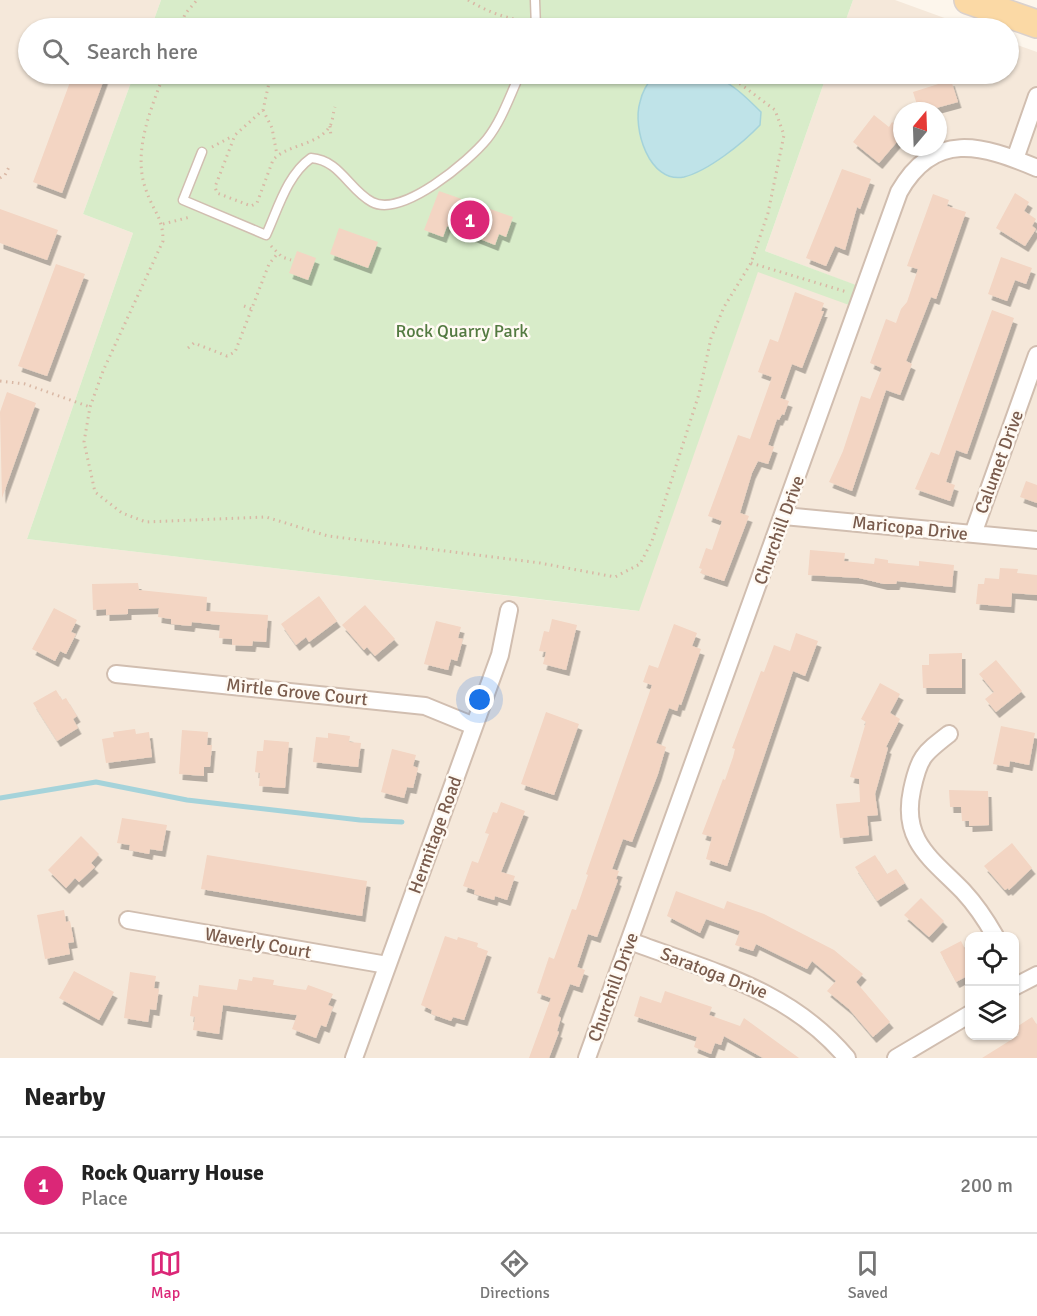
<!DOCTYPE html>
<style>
:root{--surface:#fff;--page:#f6f6f6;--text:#222;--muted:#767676;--line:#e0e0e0;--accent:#db2777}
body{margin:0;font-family:Signika,sans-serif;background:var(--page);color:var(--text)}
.controls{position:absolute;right:18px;bottom:18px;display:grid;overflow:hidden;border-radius:12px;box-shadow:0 2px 4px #0004}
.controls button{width:54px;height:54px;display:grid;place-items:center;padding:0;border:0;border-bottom:2px solid var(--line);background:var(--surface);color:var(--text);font:30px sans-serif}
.compass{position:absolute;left:893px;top:102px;width:54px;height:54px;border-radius:50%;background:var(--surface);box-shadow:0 2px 4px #0004;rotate:19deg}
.you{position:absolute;left:480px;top:700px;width:21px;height:21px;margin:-15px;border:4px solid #fff;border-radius:50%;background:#1a73e8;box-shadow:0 0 0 9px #1a73e833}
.badge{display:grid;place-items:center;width:39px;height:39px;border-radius:50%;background:var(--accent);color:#fff;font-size:20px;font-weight:700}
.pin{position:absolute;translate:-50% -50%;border:3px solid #fff;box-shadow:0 2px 6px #0006}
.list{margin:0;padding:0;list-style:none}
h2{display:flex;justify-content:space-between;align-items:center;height:78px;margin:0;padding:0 24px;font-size:26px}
h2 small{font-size:20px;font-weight:400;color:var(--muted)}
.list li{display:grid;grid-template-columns:39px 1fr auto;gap:18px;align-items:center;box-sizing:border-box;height:96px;padding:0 24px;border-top:2px solid var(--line)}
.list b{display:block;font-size:22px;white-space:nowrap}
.list p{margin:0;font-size:20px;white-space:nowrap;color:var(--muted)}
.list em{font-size:20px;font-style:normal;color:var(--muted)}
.icon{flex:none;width:33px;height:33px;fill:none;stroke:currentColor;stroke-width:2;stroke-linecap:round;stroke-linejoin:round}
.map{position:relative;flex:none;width:1037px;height:1058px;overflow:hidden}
.search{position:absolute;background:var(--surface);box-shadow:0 2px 4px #0004;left:18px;right:18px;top:18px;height:66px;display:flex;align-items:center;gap:15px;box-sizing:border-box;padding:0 21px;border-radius:33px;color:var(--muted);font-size:22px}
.sheet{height:174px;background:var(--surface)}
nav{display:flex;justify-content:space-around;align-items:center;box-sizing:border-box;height:84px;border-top:2px solid var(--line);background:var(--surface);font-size:16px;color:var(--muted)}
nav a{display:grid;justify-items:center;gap:3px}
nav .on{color:var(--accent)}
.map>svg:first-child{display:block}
.residential{fill:#f5e8da;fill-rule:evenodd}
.green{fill:#d8ecc9}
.water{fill:#bfe3e8;stroke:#a5d3da;stroke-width:1.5}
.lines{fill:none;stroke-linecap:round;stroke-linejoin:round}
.stream{stroke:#a5d3da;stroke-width:5}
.building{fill:#f3d5c3;filter:url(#shadow)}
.lane-casing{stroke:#d1beb0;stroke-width:11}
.street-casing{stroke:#d1beb0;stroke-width:20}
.primary-casing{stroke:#dad1cd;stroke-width:30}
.path{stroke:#d9b8a5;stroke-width:3;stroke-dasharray:1.5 4.5;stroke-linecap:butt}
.lane{stroke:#fff;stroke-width:8}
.street{stroke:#fff;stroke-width:16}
.primary{stroke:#fbd9a5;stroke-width:27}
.labels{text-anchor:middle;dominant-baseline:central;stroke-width:5;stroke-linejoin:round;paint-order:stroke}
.park-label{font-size:18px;fill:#537a41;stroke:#fffaf3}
.street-label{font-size:18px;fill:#7a5c4d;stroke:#fffaf3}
</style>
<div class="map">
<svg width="1037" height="1058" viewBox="0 0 1037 1058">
<defs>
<filter id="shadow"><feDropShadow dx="3.5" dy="6" stdDeviation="0" flood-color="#0004"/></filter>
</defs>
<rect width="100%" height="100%" fill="#fdf6ec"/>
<path class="residential" d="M0,0h161l-10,28h-123v46h106l-51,140 50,19 -106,306 611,72 120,-340 91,33 6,-19 -90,-34 62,-177h181l1,-32 28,10v1006h-1037zM902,111h36v36h-36zM970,936h44v100h-44z
M853,0h42l77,28h-129z"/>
<path class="green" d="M161,0h692l-10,28h-692z
M134,74h693l-62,177 91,34 -7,20 -91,-33 -119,339 -612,-72 106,-306 -50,-19z"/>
<path class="water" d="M655,74h54c21,7 37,23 52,38l-1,13c-17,18 -52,46 -76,52 -35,7 -52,-49 -44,-75 2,-10 9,-21 15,-28z"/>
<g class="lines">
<path class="stream" d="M0,798l96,-16 91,18 173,20 42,2"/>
</g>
<path class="building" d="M73,74h33l-44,119 -29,-11z
M951,80l7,22 -22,6 1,3h-18l-6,-19z
M874,115l15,12 3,-5 10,8v6l-23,27 -26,-21z
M842,169l29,10 -11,30 -3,-2 -12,43 -10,-4 -9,20 -20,-8z
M439,191l74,26 -7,20 -7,-3 -4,11 -48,-19 -4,11 -19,-7z
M1015,193l14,9 -5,9 12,8 -4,7 4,3 -11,17 -29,-18z
M933,194l16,6 -2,6 19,6 -30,87 -5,-2 -25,64 6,3 -12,31 -14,-5 -34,101 -23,-9 14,-31 18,-55 9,3 12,-31 -12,-5 16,-44 10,4 5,-14 6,-7 11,-33 -11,-3z
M0,209l58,21 -11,30 -47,-17z
M339,228l39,14 -10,26 -38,-14z
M297,251l19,7 -8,22 -19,-7z
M1001,257l31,11 -6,16 -11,-4 -8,21 -19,-7z
M56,264l29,10 -38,102 -29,-10z
M795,292l29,11 -3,8h3l-22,57 -10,-4 -12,34 9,3 -5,14 -2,-1 -3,6 -2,-1 -9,26 6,2 -6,17 -10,-3 -6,12 -12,40 9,3 -25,65 -24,-8 2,-4 -3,-1 7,-20 6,2 10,-29 -14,-5 30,-81 12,4 22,-62 -14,-5 12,-33 8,3z
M992,310l22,8 -47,136 -11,-4 -10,32 9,3 -5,16 -35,-12 16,-37 8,3z
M7,392l29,11 -34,95 -2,-86z
M1026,481l11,4v18l-17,-6z
M810,550l35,3 -1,8 30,3 1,-6 13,2v3l31,3v-5l35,4 -2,22 -55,-6 -1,3h-12l-25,-6 -51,-3z
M1000,568l18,1 -1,4 20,2v20l-25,-2 -1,14 -35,-3 2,-20h6l1,-6 14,1z
M138,583l1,7 68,7 -1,14 62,4 -2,27 -13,-1 -1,5 -20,-1v-6l-13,-1 1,-13 -28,-3 -1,4 -20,-2v-5l-13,-2 1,-9 -31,1v5l-22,1v-6l-13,1 -1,-26z
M319,596l18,25 -28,21 -3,-5 -10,8 -15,-21z
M365,605l30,34 -20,17 -8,-9 -3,3 -22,-25z
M54,608l23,12 -6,12 5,2 -10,20 -6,-3 -5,10 -23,-12z
M552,619l25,6 -11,45 -23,-6 3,-12 -7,-1 5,-20 5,1z
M436,621l25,6 -3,11 5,1 -6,22 -6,-2 -3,11 -24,-6z
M674,624l23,9 -5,13 9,3 -20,56 -2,-1 -2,7 -8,-3 -13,35 10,4 -8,27 -26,68 -9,-3 -11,30 7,2 -3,8 2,1 -21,57 -9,-3 -11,33 8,3 -6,17 -9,-3 -12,32 3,2 -4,13 2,1 -10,26h-20l22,-60 -14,-5 12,-36 5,2 18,-50 4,1 12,-35 -2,-1 66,-189 -9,-3 6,-17 9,3z
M796,633l22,8 -13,35 -12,-5 -66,195 -21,-7 6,-22 -10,-3 21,-55 2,1 8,-23 2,-8 -3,-1 29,-77 3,1 10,-27 16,6z
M962,653v35h-39l-1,-23h7v-11z
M996,660l26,31 -26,21 -11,-13 9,-7 -15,-18z
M880,683l20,11 -10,19 10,6 -14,28 2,1 -13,46 3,21 -11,1 2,19 -29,3 -4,-34 24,-2 -1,-23 -9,-2 16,-55 -5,-3z
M56,690l6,10 4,-2 11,18 -4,3 5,9 -21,13 -24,-38z
M546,712l33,12 -25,71 -33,-11z
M1001,726l34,7 -6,32 -19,-4 -1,6 -16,-3z
M135,729l1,5 13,-2 3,25 -46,6 -4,-24 12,-2 -1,-5z
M182,730l26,2 -1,13h5l-2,22h-6v9l-25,-2z
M328,733l22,3 -1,6 12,1 -3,24 -45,-5 3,-25 12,1z
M264,740l25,2 -4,46 -26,-2 1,-13 -5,-1 2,-21h6z
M392,749l24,6 -3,11 5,2 -5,20 -6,-1 -3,11 -23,-6z
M949,790l39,1 1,34 -20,1v-5h-7l-1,-14h-11z
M501,802l24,9 -24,61 14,4 -8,24 -12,-4 -1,4 -20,-6 1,-4 -12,-4 9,-25 6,2 11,-29 -4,-1 8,-21 4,1z
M122,818l45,7 -5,26 -12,-2 -1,5 -20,-4 1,-5 -13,-2z
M81,836l18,18 -8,9 4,4 -16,15 -4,-4 -9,10 -18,-18z
M1012,843l20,25 -23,22 -1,-2 -3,2 -21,-24z
M207,855l160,26 -5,35 -161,-27z
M875,855l12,19 9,-5 9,14 -28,18 -22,-34z
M676,891l48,18 3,-8 37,13 70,36 29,24 -7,8 34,40 -17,15 -24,-28 -22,-18 9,-10 -24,-20 -5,8 -51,-25 -3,7 -18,-6 5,-14 -34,-12 -6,14 -33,-17z
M921,898l23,23 -15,16 -25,-22z
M64,910l2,12 4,-1 4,21 -6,1 2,11 -25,5 -8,-44z
M445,936l12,4 1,-3 20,6 -1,4 11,4 -24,69 -11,-3 -2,4 -20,-7 1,-4 -11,-5z
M961,941l8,16v18l-13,7 -16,-30z
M74,971l40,21 -15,28 -40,-22z
M130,972l26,4 -2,12 5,1 -3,21 -6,-1 -2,13 -24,-4z
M253,977l21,3 -1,5 33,5 2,-5 25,9 -5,11 5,2 -7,20 -5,-2 -5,13 -24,-9 5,-14 -74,-10 -4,29 -26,-4 2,-13 -5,-1 3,-20 5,1 1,-12 38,5 2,-11 13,2z
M665,991l47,16 -3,8 31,11 4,-8 55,40h-36l-39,-22 -3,9 -6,-2 -4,11 -17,-7 3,-10 -63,-21 6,-20 21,7z
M1032,1017l5,8v33h-55l37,-23 -4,-7z"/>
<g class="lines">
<defs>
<path id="lane" d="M535,0l1,28
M202,152l-19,48 83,35c12,-26 21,-60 45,-77 29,2 38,32 61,44 30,16 97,-41 115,-63 15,-19 23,-44 33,-65"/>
<path id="street" d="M1015,159l22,-63
M784,516l253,24
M973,534l64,-179
M116,674l309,32 49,20
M949,734c-26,20 -30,23 -37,56 -11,51 20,69 51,101 13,14 23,29 32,45
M128,920l259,45
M630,941c82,31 159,48 217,117
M1014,987l23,-12
M354,1058l146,-403 9,-45
M587,1058l312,-866c35,-62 83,-47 138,-24
M896,1058l74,-44"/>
<path id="primary" d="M968,0l69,24"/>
</defs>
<use href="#lane" class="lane-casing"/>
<use href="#street" class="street-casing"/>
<use href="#primary" class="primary-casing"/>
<path class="path" d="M468,0c18,11 36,18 57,21
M546,25l14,3
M180,28l5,-14 12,-14
M164,74c-13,35 -32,78 -18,116 7,21 17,27 17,51l-60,130 -13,36 -6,35 11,50 27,21 24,9 120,-5 62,19 212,27 75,14 25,-13 12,-23 47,-147 12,-56 13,-31 27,-44 17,-50 16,-78 -9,-25 -48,-36
M271,74l-8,36 -28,25 -20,52 2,6 34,13 6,-3 16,-43c14,-16 45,-14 57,-34 3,-5 3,-14 5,-19
M263,110l9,18 5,27
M330,126l1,11
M212,147l21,-11
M0,178l5,-3 4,-8
M163,224l27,-7
M271,246l11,11 9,3
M751,263l96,29
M244,306l8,3
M188,348l6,-5 33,13 8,-4 34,-88 9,-11
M0,381l25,3 65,23"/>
<use href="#lane" class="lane"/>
<use href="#street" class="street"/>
<use href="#primary" class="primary"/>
</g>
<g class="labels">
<g class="park-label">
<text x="462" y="331">Rock Quarry Park</text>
</g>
<g class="street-label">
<text transform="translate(999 462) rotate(-70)">Calumet Drive</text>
<text transform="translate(910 528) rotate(6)">Maricopa Drive</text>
<text transform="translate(779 530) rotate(-70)">Churchill Drive</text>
<text transform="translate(297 692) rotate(6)">Mirtle Grove Court</text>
<text transform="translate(435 835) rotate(-70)">Hermitage Road</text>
<text transform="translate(258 943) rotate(10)">Waverly Court</text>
<text transform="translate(714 973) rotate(21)">Saratoga Drive</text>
<text transform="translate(613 987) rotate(-70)">Churchill Drive</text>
</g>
</g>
</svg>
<div class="controls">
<button><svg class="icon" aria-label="locate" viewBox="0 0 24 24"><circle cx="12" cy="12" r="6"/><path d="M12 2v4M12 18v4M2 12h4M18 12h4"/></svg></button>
<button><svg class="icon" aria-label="layers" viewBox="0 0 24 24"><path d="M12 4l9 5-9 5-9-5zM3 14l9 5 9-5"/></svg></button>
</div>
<svg class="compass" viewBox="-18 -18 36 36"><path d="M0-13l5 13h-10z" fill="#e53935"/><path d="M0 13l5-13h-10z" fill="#767676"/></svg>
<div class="you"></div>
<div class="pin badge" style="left:470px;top:220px">1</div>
<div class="search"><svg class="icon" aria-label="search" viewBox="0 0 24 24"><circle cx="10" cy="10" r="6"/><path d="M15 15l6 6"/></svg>Search here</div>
</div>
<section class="sheet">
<h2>Nearby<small></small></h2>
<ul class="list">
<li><span class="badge">1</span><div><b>Rock Quarry House</b><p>Place</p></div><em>200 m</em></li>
</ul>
</section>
<nav>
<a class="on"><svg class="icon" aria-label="map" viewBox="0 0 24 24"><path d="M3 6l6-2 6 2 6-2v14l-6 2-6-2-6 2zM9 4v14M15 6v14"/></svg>Map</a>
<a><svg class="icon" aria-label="directions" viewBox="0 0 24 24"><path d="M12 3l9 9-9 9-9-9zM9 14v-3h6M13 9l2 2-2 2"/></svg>Directions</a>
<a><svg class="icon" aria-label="saved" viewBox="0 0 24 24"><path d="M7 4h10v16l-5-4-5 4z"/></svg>Saved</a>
</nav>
